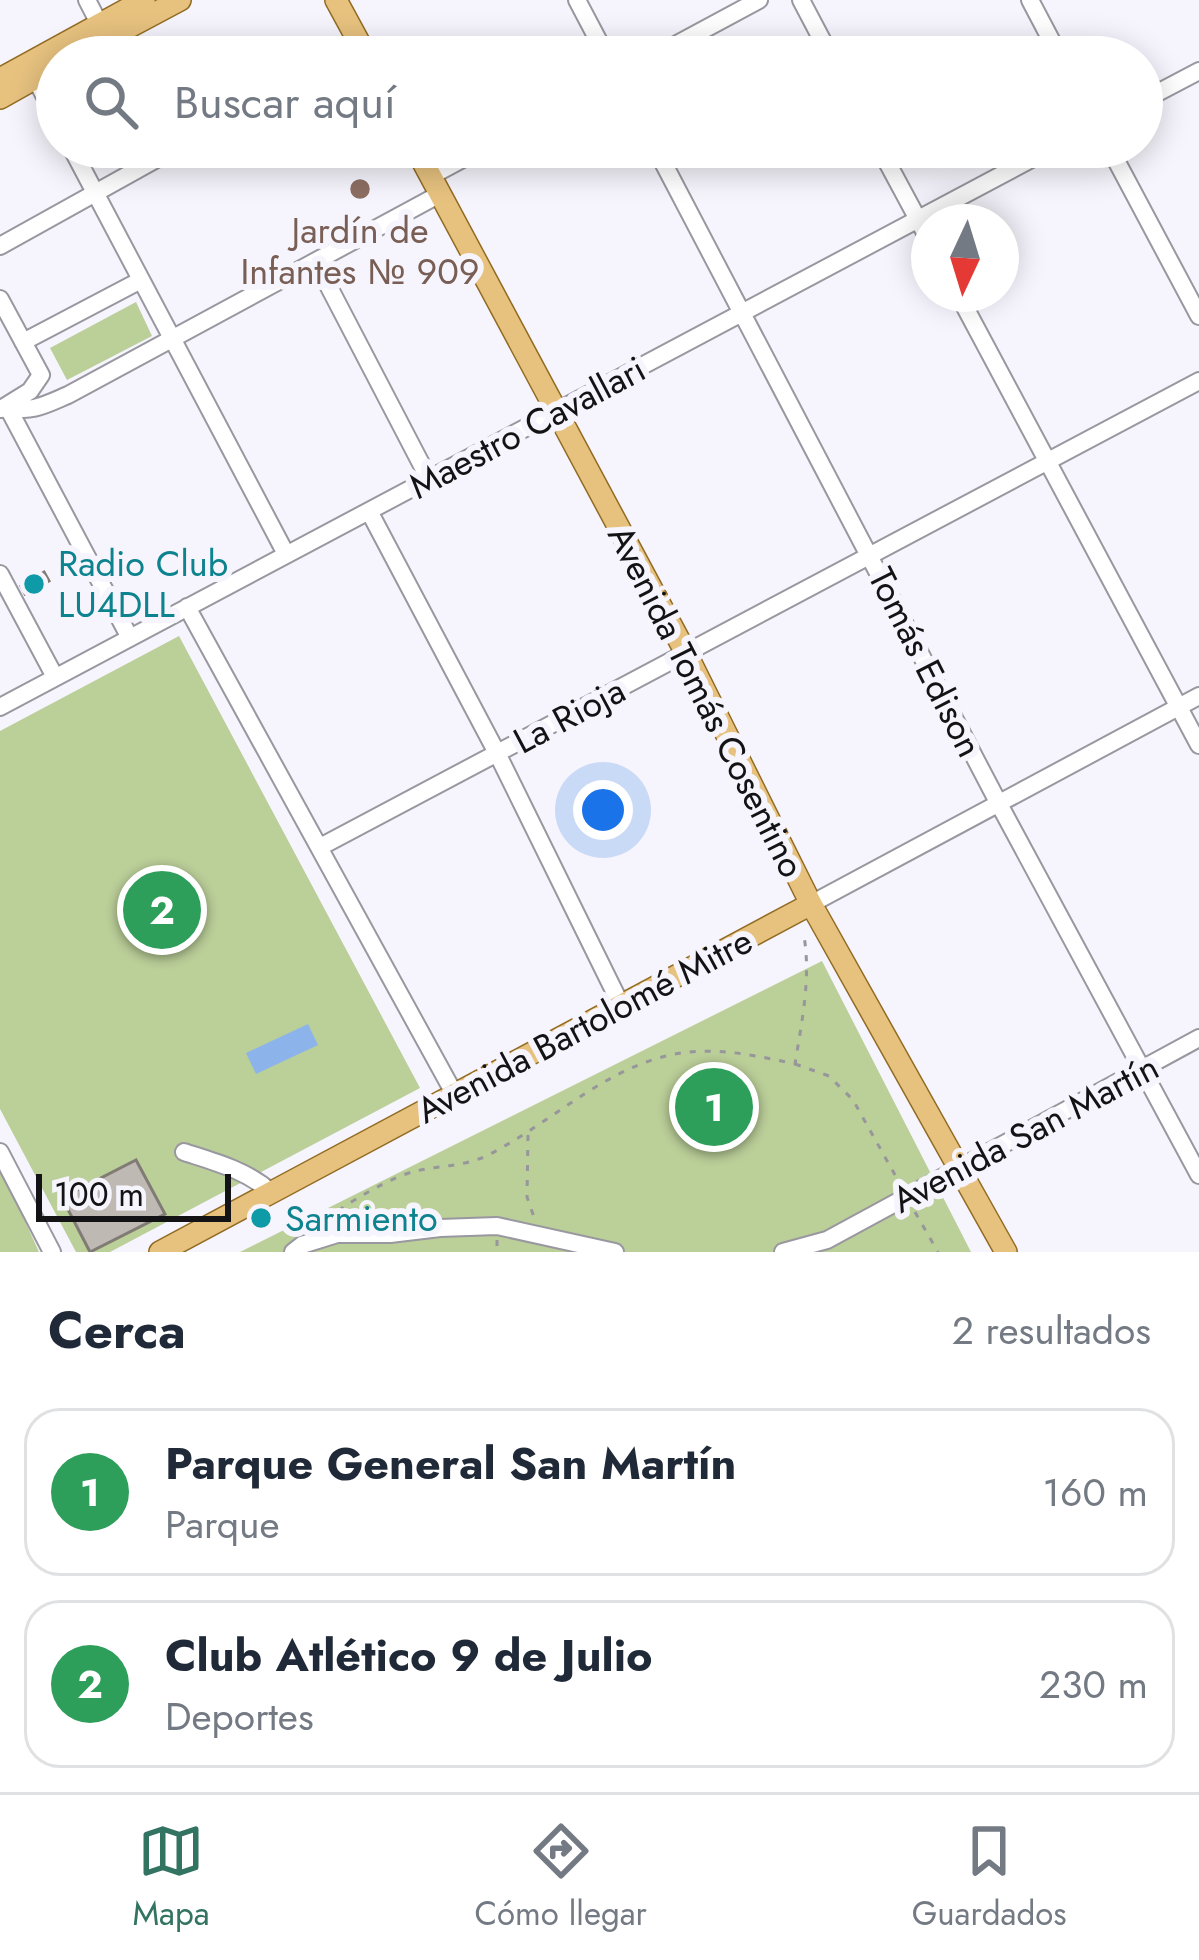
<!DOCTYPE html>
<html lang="es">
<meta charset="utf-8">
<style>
:root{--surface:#fff;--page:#f2f2f3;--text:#1f2937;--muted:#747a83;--line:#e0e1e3;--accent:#327362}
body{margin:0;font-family:Jost,sans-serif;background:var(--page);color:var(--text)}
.compass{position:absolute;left:911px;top:204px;width:108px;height:108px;border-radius:50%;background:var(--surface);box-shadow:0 6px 30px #0003;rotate:184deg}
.scale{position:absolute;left:36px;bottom:30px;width:195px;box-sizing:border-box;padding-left:12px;border:6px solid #131315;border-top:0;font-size:33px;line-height:42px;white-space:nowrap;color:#131315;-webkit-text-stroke:9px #f6f4fc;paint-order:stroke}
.you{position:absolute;left:603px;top:810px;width:42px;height:42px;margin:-30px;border:9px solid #fff;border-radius:50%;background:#1a73e8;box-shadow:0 0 0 18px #1a73e833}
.badge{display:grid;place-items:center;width:78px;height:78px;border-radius:50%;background:var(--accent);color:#fff;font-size:39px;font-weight:700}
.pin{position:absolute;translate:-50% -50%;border:6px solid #fff;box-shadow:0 3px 12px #0006}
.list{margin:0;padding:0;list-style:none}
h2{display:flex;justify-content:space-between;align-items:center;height:156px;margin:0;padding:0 48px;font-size:51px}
h2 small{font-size:39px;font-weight:400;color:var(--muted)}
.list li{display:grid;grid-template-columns:78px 1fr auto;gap:36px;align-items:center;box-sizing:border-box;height:168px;margin:0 24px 24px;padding:0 24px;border:3px solid var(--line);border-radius:36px}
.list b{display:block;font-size:45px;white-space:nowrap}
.list p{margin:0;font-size:39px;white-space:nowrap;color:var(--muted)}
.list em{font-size:39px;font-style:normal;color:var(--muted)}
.icon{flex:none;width:66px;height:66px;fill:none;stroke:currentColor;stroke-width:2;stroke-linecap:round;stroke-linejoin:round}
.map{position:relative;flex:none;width:1199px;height:1252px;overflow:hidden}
.search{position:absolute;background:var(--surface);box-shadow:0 6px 30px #0003;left:36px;right:36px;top:36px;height:132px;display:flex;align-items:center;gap:30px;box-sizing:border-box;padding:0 42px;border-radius:66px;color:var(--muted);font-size:45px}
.sheet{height:540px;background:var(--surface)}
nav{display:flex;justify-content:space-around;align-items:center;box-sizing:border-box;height:168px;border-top:3px solid var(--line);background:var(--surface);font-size:33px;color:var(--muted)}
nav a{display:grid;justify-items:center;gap:6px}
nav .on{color:var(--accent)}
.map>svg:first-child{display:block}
.green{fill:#bbcf99}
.water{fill:#8cb4ea}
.building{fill:#bfb9b3;stroke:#817b75;stroke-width:3}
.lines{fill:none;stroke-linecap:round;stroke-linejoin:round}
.minor-casing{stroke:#99979f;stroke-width:20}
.major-casing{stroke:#926b23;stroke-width:24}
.path{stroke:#97969b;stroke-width:3;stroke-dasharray:6 9;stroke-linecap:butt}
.minor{stroke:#fff;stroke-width:16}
.major{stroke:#e7c27f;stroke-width:21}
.education-dot{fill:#8d6e63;stroke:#f6f4fc;stroke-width:4.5}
.culture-dot{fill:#0f9aa8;stroke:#f6f4fc;stroke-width:4.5}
.labels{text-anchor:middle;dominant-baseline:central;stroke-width:12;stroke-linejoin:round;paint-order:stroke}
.education-label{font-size:36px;fill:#785e54;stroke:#f6f4fc}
.street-label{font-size:36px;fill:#131315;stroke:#f6f4fc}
.culture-label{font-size:36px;fill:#0d838f;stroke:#f6f4fc;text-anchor:start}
</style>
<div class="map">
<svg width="1199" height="1252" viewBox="0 0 1199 1252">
<rect width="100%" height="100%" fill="#f6f4fc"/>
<path class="green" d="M136,302l16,34 -85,44 -17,-32z
M179,636l241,452 -310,164h-34l-76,-143v-378z
M822,961l149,291h-731z
M0,1166l39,86h-39z"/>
<path class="water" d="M308,1024l10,21 -62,29 -10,-21z"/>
<path class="building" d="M44,572l5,9 -24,13 -4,-8z
M136,1160l29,54 -75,38 -28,-54z"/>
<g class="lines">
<defs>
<path id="minor" d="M87,0l16,31
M577,0l30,57
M801,0l30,57
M1030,0l30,57
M653,57l106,-57
M30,68l27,52
M1142,101l57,-30
M71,147l215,407
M655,147l344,657 200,371
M879,147l50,93
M1109,147l90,169
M431,176l54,-29
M0,246l178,-99
M316,262l113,217
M958,294l241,451
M0,299l41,76 -11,16 -29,18
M23,342l118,-62
M7,406c23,8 40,-2 61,-11l372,-201
M7,406l123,232
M369,511l128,242 124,252
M0,574l55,103
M187,607l268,488
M0,707l1054,-560
M320,847l879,-466
M811,904l388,-208
M0,1152l52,100
M184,1152c31,10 62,18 87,40
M293,1252l9,-7 35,-11h53l50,-6 57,-2 118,26
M783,1252l44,-12 372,-202"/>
<path id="major" d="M336,0l31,57
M73,57l107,-57
M0,79l144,-79
M0,98l57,-32
M415,147l271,506 125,251 195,348
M160,1252l651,-348"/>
</defs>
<use href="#minor" class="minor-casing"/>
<use href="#major" class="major-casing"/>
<path class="path" d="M795,1064l34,12 24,24 46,82
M528,1135l-1,62 8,23
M915,1212l23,40
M327,1220c15,-15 68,-45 89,-49 25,-6 48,-4 72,-16 60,-30 112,-83 178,-99 43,-11 88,-1 129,8 7,-44 16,-85 9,-128l2,-1
M497,1240v12"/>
<use href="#minor" class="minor"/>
<use href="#major" class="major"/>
</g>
<circle class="education-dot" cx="360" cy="189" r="12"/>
<g class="culture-dot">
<circle cx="34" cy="584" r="12"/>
<circle cx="261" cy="1218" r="12"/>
</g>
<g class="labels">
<g class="education-label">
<text x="360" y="230">Jardín de<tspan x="360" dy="41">Infantes № 909</tspan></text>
</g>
<g class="street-label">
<text transform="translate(527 427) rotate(-28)">Maestro Cavallari</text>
<text transform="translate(926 662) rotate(63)">Tomás Edison</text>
<text transform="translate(707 701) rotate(63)">Avenida Tomás Cosentino</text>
<text transform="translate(569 715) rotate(-28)">La Rioja</text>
<text transform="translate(584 1025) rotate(-28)">Avenida Bartolomé Mitre</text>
<text transform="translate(1025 1133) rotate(-28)">Avenida San Martín</text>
</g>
<g class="culture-label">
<text x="58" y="563">Radio Club<tspan x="58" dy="41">LU4DLL</tspan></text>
<text x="285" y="1218">Sarmiento</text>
</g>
</g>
</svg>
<svg class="compass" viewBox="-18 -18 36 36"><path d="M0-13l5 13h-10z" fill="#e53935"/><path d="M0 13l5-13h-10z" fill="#747a83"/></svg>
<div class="scale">100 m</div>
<div class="you"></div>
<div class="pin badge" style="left:714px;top:1107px;background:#2e9e5b">1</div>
<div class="pin badge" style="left:162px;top:910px;background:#2e9e5b">2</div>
<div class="search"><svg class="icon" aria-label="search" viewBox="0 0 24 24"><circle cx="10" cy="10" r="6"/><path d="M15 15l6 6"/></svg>Buscar aquí</div>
</div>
<section class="sheet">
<h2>Cerca<small>2 resultados</small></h2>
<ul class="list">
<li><span class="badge" style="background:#2e9e5b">1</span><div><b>Parque General San Martín</b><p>Parque</p></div><em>160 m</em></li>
<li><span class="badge" style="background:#2e9e5b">2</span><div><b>Club Atlético 9 de Julio</b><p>Deportes</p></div><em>230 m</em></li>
</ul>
</section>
<nav>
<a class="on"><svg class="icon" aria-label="map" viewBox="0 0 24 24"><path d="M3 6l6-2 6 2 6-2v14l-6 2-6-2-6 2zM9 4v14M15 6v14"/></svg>Mapa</a>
<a><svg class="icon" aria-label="directions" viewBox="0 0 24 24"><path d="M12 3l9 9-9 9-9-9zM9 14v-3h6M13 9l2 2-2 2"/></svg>Cómo llegar</a>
<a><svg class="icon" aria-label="saved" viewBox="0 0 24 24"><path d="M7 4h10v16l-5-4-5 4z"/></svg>Guardados</a>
</nav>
